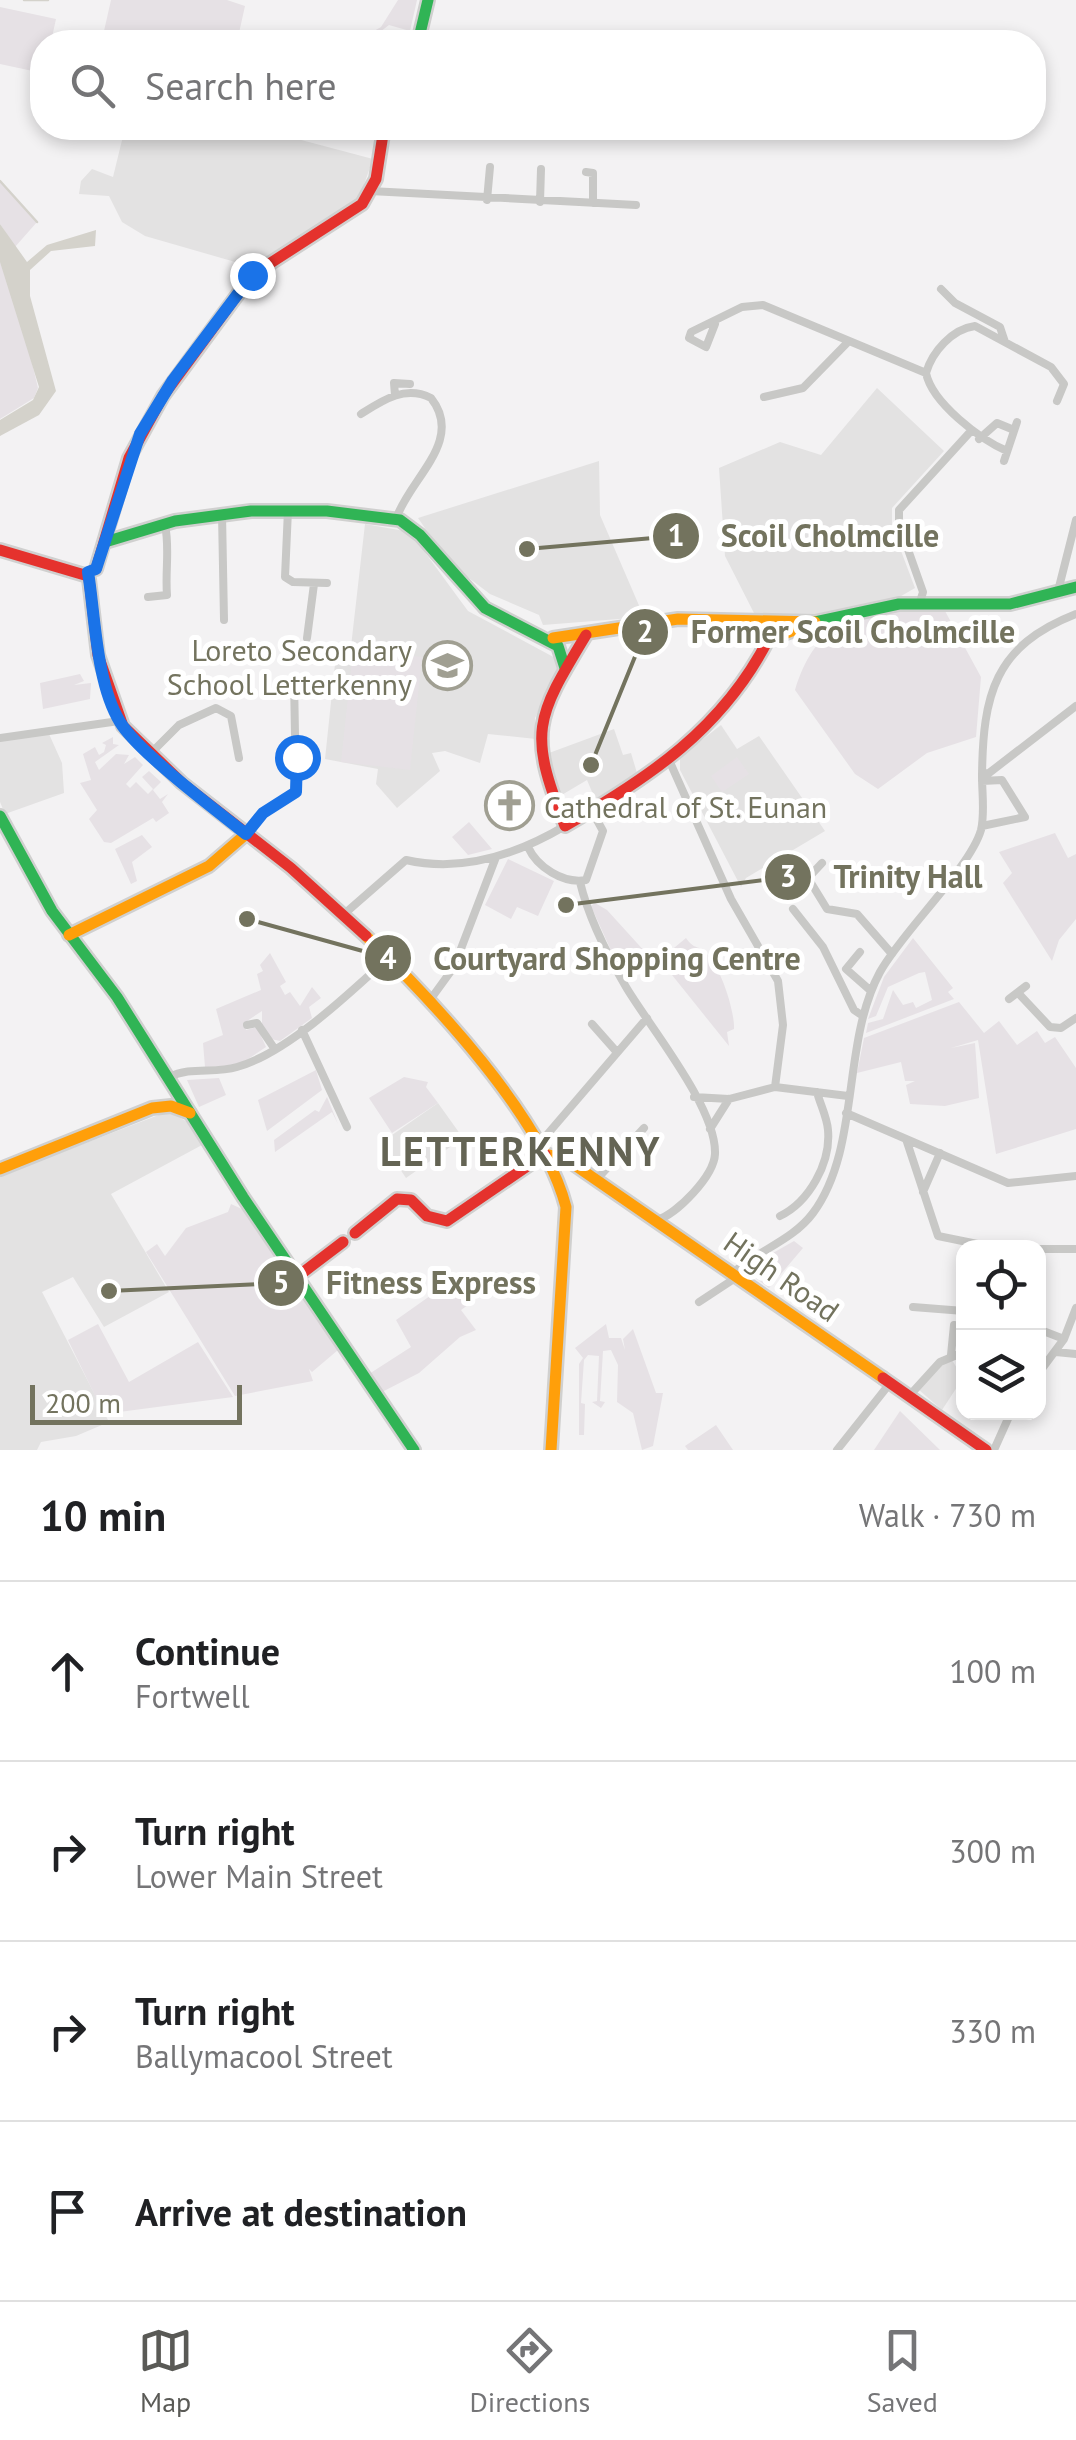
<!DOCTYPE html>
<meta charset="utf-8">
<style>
:root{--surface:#fff;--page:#f6f6f6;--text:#202124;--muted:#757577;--line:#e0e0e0;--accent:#5a5a56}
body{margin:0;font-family:"PT Sans",sans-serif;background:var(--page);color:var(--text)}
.controls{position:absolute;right:30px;bottom:30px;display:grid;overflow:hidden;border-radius:20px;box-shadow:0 5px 15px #0003}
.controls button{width:90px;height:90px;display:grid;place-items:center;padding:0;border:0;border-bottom:2px solid var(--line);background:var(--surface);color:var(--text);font:50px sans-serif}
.scale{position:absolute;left:30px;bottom:25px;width:212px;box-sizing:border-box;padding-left:10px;border:5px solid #73735e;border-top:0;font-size:28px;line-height:35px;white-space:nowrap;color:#73735e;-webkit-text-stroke:8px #fff;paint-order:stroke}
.stop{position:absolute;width:30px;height:30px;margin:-22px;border:8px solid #1a73e8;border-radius:50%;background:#fff}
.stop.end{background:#1a73e8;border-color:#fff;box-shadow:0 2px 10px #0008}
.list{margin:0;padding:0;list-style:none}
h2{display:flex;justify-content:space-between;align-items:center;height:130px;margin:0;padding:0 40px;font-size:42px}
h2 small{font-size:32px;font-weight:400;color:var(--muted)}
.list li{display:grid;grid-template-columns:65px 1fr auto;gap:30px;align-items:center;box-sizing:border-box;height:180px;padding:0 40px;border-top:2px solid var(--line)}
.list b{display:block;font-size:38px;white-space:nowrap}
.list p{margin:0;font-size:32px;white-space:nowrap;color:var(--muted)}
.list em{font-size:32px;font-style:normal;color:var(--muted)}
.icon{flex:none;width:55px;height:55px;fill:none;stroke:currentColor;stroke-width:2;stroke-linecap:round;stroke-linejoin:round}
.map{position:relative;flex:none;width:1076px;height:1450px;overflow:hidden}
.search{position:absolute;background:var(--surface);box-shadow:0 5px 15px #0003;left:30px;right:30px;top:30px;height:110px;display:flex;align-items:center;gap:25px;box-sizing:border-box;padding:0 35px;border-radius:40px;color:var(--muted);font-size:38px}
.sheet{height:850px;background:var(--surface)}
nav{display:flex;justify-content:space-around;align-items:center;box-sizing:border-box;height:140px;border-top:2px solid var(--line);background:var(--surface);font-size:28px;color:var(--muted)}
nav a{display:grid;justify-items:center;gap:5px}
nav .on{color:var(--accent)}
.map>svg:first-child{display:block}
.built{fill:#e3e2e2}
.green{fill:#e6e1e5}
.water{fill:#d4d2cb}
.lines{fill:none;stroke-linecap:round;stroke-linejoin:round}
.stream{stroke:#d4d2cb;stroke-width:2.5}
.fast-casing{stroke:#d0d0cf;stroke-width:16}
.slow-casing{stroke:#d0d0cf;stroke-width:16}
.jam-casing{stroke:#d0d0cf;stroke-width:16}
.street{stroke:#c8c8c6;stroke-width:8}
.fast{stroke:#30b455;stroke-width:11}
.slow{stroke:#ff9f0a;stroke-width:11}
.jam{stroke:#e5322d;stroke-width:11}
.route{stroke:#1a73e8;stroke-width:12}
.labels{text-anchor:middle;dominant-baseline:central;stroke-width:10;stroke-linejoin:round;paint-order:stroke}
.poi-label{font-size:30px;fill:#73735e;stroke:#fff;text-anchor:end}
.street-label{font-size:30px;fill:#73735e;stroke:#fff}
.district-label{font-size:40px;font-weight:bold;letter-spacing:2.5px;fill:#646454;stroke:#fff}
.leader{fill:none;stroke:#73735e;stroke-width:4}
.callout-dot{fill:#73735e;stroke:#fff;stroke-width:4}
.mark-label{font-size:30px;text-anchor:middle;font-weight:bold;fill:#fff}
.callout-label{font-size:32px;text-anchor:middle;font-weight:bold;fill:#73735e;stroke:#fff;stroke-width:10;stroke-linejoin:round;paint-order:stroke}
</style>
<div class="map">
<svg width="1076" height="1450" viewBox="0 0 1076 1450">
<rect width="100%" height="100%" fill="#f3f2f3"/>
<path class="built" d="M125,128h131l117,31 -12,34 -12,15 -93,60 -111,-32 -23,-14 -13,-26 -30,-2 2,-13 11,-12 21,8z
M877,388l67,63 -52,57v19l23,61 -19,11 -74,15 -67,1 -30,-59 -6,-88 61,-26 41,13z
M599,461l1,54 44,102 -101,8 -4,-10 -49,-21 -41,-31 -31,-45z
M365,524l45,8 58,79 91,49 1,7 -25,51 1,21 -48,-5 -8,29 -35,-12 -13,2 8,18 -43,37 -21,-24 2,-15 -53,-10 10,-95h14z
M721,725l16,24 22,-13 66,95 -79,47 -5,9 -61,-117v-13z
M614,729l9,26 8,-2 6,20 -42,26 -8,-19 -27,16 -12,-28 1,-15z
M49,734l13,29 2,30 -59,21 -5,-12v-62z
M438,1103l25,35 -57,40 -24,-36z
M169,1111l20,12 13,22 -91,49 58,98 -65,35 -31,-50 -31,15 67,130 -33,14 -35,6 -4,8h-37v-274z
M952,1360l11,18 -21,32 -24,-21 24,-28z"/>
<path class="green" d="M111,0h116l18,6 -8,36h-115l1,-7 -19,-4z
M398,0h19l-7,31 -21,-6 -22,17h-12l26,-15z
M0,7l56,12 -5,23h-9v31l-42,-9z
M0,181l37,41 -22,25 -15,-23z
M0,260l16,36 22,92 -4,10 -34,21z
M907,609l38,2 36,66 -5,60 -49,16 -49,36 -23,-15 -60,-84c20,-64 51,-72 112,-81z
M353,650l69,7 -12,113 -69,-8z
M80,674l4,7 -10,4 17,-2 -1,16 -47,10 -3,-26z
M113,737v7l6,1 -24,17 4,8 17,-16 13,1 -5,9 11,-7 8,8 -17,19 4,4 6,-6 12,12 5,-5 -11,-12 7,-6 12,11 -8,8 7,9 8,-5 -6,8 7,11 -13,9 -3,-4 -42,25 -7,-1 -15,-23 8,-9 -17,-27 11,-3 -8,-26 12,-7 4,8 5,-3 2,-7 -4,-2z
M737,757l12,17 -27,18 -11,-16z
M469,822l23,27 -24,6 -16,-18z
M1055,833l13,25 8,-4v65l-17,21 -7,21 -49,-78 9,-10 -13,-21z
M142,835l10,12 -20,15 5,19 -6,3 -16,-35z
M508,859l46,22 -16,35 -21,-9 -6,12 -26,-14z
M595,903l12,7 40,44 -25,21 -31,-69z
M686,938c7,10 10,8 15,11 18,10 34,62 33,80l-7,3 2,14 -65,-81 4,-3 -5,-5z
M913,938l40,50 -5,4 6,7 -88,34 2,-10 15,-4 10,-29 10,15 10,-3 3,6 16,-8 -7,-28 -6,1 -31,14 -12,29 -8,3 16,-42z
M270,953l16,29 -6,4 5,9 5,-3 10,14 12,-19 9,11 -12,9 3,11 -32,23 -9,-2 -9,-14v-14l-18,12 2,7 11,-3 9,20 -27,18 -34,2 -2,-24 20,-8 -7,-26 45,-19 -4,-16 6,-3 -3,-6z
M959,1002l25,31 15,-12 18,24 20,-14 8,12 10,-6 21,31v61l-80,25 -18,-114 -27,8 24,-5 4,55 -34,8 -35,-2 -4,-19 9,-4h-10l-4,-19 -44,11 7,-35z
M316,1070l6,20 -55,41 -9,-31z
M404,1077l24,5 -2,5 12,16 -46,30 -23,-35z
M219,1078l7,17 -27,12 -12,-27z
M327,1097l11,27 -6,-12 -57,40 -1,-12 41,-30 4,2z
M231,1204l11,5 96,141 -26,22 -3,-3 4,12 -78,15 -89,-144 11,-8 8,12 21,-28 42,-16z
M794,1241l9,7 -34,40 -15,-11 5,-16z
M461,1274l14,26 -14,10 15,20 -16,7 -41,36 -37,19 -13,-18 42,-27 -15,-27z
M98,1324l31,58 69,-40 35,55 -129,17 -36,-74z
M606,1324l3,14h12l4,12 -2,-11 10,-10 23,64h7l-10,53 -11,4 -9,-37 -16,-11 1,-37 -7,-15 -8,1 -3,50 5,1 -4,6 -9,-6 5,-1 2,-45 -11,-1 -4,5 -3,43 4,1 -1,31h-5v-71l4,-6 -8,-10z
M900,1411l40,39h-66z
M716,1425l17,25h-45l-3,-4z"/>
<path class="water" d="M0,224l27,38 20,-17 49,-15 -1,16 -44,5 -21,19v26l26,95 -17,24 -39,21v-16l33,-20 6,-13 -39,-125z"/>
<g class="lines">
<path class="stream" d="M24,0h24
M0,181l37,41"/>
<defs>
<path id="fast" d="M418,42l10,-42
M105,542l70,-21 76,-10h76l73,9 20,15 65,73 73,38 7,22
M815,622l84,-18h111l66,-17
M0,816l52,95 65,86 126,200 171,253"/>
<path id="slow" d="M553,638l125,-19 137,3 -47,18
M69,935l140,-69 37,-32
M366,936c66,64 177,181 200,271l-15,243
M545,1154l21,5 317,219
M0,1169l152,-61 19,-2 19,7"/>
<path id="jam" d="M0,550l88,26
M96,569l33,-111 34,-62 89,-121 110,-71 14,-25 8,-51
M89,579l9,76 25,71 59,57 109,85 75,68
M586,635c-51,84 -58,97 -21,191 85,-49 157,-97 203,-186
M355,1233l42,-34 14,1 16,16 20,5 98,-67
M297,1277l46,-35
M883,1378l103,72"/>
</defs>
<use href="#fast" class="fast-casing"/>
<use href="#slow" class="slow-casing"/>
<use href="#jam" class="jam-casing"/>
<path class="street" d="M586,172l7,1v30
M370,191l266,14
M487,200l3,-33
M540,202l1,-33
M941,289l14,14 45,24 5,15
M715,324l-9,23 -17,-9 2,-6 51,-25 21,-2 163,68
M395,395l-1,-12 16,1
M764,397l39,-9 44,-45
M361,414c22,-14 44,-29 70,-16 34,43 -22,81 -35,121
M979,439l18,-16 17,7
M1007,451c-26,-11 -75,-48 -81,-78 6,-21 26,-44 49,-47l76,41 13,17 -7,17
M1004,461l13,-39
M288,510l-3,67 8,5 34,1
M222,514l2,106
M1058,591l18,-71
M148,597l19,-2c-2,-24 3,-47 -2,-70
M920,602l3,-10 -24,-68v-14l72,-79
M307,638l7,-54
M0,738l119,-17
M151,753l28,-28 37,-17 15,8 8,42
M669,760l62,139 47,82 5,44 -8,62
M982,774l7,-1 87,-67
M982,826l43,-9 -23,-37 -20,1
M246,834l17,-21 33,-22 -2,-113
M528,847c9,20 35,37 58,33l17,-49 -11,-20
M822,863l-14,15 19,31 30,5 35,40
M792,875l6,-6 10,9
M580,882c8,34 28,74 46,105 23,39 91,121 89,167 -1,22 -38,60 -58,66
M793,909l30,38 31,63 9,6
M343,915l63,-55c56,13 110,-5 159,-34
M860,952l-14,17 25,22
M1020,995l30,32 11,1 15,-10
M1009,999l17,-13
M430,1000l24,-33 42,-110
M592,1024l23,26
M247,1025l10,-2 17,25
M302,1030l45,97
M169,1077c22,-11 45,-3 68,-10 50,-14 113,-74 151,-109
M694,1097l35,2 46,-12 73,9
M846,1113l162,70 68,-7
M710,1129l19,-30
M906,1139l32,97 59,12
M539,1144l108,-126
M596,1180l48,-52
M923,1192l17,-39
M780,1216c29,-14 51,-53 48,-86 -1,-13 -8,-26 -11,-38
M1038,1249h38
M734,1272c25,-22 59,-32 79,-59 48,-65 28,-169 67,-241 22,-40 90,-104 101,-142 4,-16 1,-37 1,-54 1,-81 12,-130 94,-162
M699,1302l41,-27
M913,1307l51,4
M1038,1329l26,10
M1056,1352l20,2
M951,1355l3,-30
M1038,1374l26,-35 12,-31
M910,1395l30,-33 24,-10
M837,1450l54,-68
M994,1450l17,-38"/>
<use href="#fast" class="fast"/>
<use href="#slow" class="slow"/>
<use href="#jam" class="jam"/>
</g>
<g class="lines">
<path class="route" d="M252,275l-79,105 -33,54 -44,135 -8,3c7,43 8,111 32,150 18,30 96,88 126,112l17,-21 33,-21 1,-35"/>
</g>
<defs>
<symbol id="school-ring" viewBox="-11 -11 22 22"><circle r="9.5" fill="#fff" stroke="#a09f92" stroke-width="1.5"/><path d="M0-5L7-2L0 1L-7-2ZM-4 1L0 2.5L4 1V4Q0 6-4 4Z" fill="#a09f92"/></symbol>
<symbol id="church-ring" viewBox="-11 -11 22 22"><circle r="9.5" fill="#fff" stroke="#a09f92" stroke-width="1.5"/><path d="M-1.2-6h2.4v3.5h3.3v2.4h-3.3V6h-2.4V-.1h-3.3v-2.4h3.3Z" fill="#a09f92"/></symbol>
</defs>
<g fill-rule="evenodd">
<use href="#school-ring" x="420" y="638" width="55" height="55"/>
<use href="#church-ring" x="482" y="778" width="55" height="55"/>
</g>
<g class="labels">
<g class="poi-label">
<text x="412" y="649">Loreto Secondary<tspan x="412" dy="34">School Letterkenny</tspan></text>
<text x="544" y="806" text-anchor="start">Cathedral of St. Eunan</text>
</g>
<g class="street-label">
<text transform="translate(782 1276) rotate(35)">High Road</text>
</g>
<g class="district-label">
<text x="521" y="1151">LETTERKENNY</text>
</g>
</g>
<path class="leader" d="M527 549L676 536M591 765L645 632M566 905L788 877M247 919L388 958M109 1291L281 1283"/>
<g class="callout-dot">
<circle cx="527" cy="549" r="10"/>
<circle cx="591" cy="765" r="10"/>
<circle cx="566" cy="905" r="10"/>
<circle cx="247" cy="919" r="10"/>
<circle cx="109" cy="1291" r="10"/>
<circle cx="676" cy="536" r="25"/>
<circle cx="645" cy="632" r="25"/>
<circle cx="788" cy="877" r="25"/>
<circle cx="388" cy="958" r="25"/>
<circle cx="281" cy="1283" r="25"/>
</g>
<g class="mark-label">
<text x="676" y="546">1</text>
<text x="645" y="642">2</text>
<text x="788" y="887">3</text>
<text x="388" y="969">4</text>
<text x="281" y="1293">5</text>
</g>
<g class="callout-label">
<text x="830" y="547">Scoil Cholmcille</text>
<text x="853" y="643">Former Scoil Cholmcille</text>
<text x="908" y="888">Trinity Hall</text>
<text x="617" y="970">Courtyard Shopping Centre</text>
<text x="431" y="1294">Fitness Express</text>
</g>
</svg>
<div class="controls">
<button><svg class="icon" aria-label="locate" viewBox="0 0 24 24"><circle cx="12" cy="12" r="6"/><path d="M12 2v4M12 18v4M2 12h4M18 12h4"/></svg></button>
<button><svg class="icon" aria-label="layers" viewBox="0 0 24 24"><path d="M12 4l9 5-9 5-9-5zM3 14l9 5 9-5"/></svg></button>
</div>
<div class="scale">200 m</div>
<div class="stop" style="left:297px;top:757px"></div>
<div class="stop end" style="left:252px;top:275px"></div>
<div class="search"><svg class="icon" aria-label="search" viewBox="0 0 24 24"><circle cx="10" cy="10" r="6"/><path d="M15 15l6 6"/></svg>Search here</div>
</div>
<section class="sheet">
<h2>10 min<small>Walk · 730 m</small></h2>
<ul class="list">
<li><svg class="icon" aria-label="ahead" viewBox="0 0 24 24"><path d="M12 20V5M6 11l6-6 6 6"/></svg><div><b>Continue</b><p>Fortwell</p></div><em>100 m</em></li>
<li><svg class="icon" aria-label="right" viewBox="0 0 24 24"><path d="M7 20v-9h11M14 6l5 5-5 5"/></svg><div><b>Turn right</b><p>Lower Main Street</p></div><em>300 m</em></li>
<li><svg class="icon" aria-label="right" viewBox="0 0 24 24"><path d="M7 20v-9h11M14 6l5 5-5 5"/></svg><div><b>Turn right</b><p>Ballymacool Street</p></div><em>330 m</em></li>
<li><svg class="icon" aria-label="arrive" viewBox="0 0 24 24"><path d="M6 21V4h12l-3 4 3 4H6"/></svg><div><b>Arrive at destination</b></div></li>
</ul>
</section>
<nav>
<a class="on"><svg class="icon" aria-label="map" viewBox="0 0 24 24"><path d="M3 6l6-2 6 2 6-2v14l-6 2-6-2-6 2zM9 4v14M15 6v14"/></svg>Map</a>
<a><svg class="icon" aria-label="directions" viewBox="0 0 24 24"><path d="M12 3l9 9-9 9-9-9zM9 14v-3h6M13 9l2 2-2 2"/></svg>Directions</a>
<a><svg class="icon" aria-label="saved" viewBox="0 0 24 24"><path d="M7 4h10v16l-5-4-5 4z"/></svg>Saved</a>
</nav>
